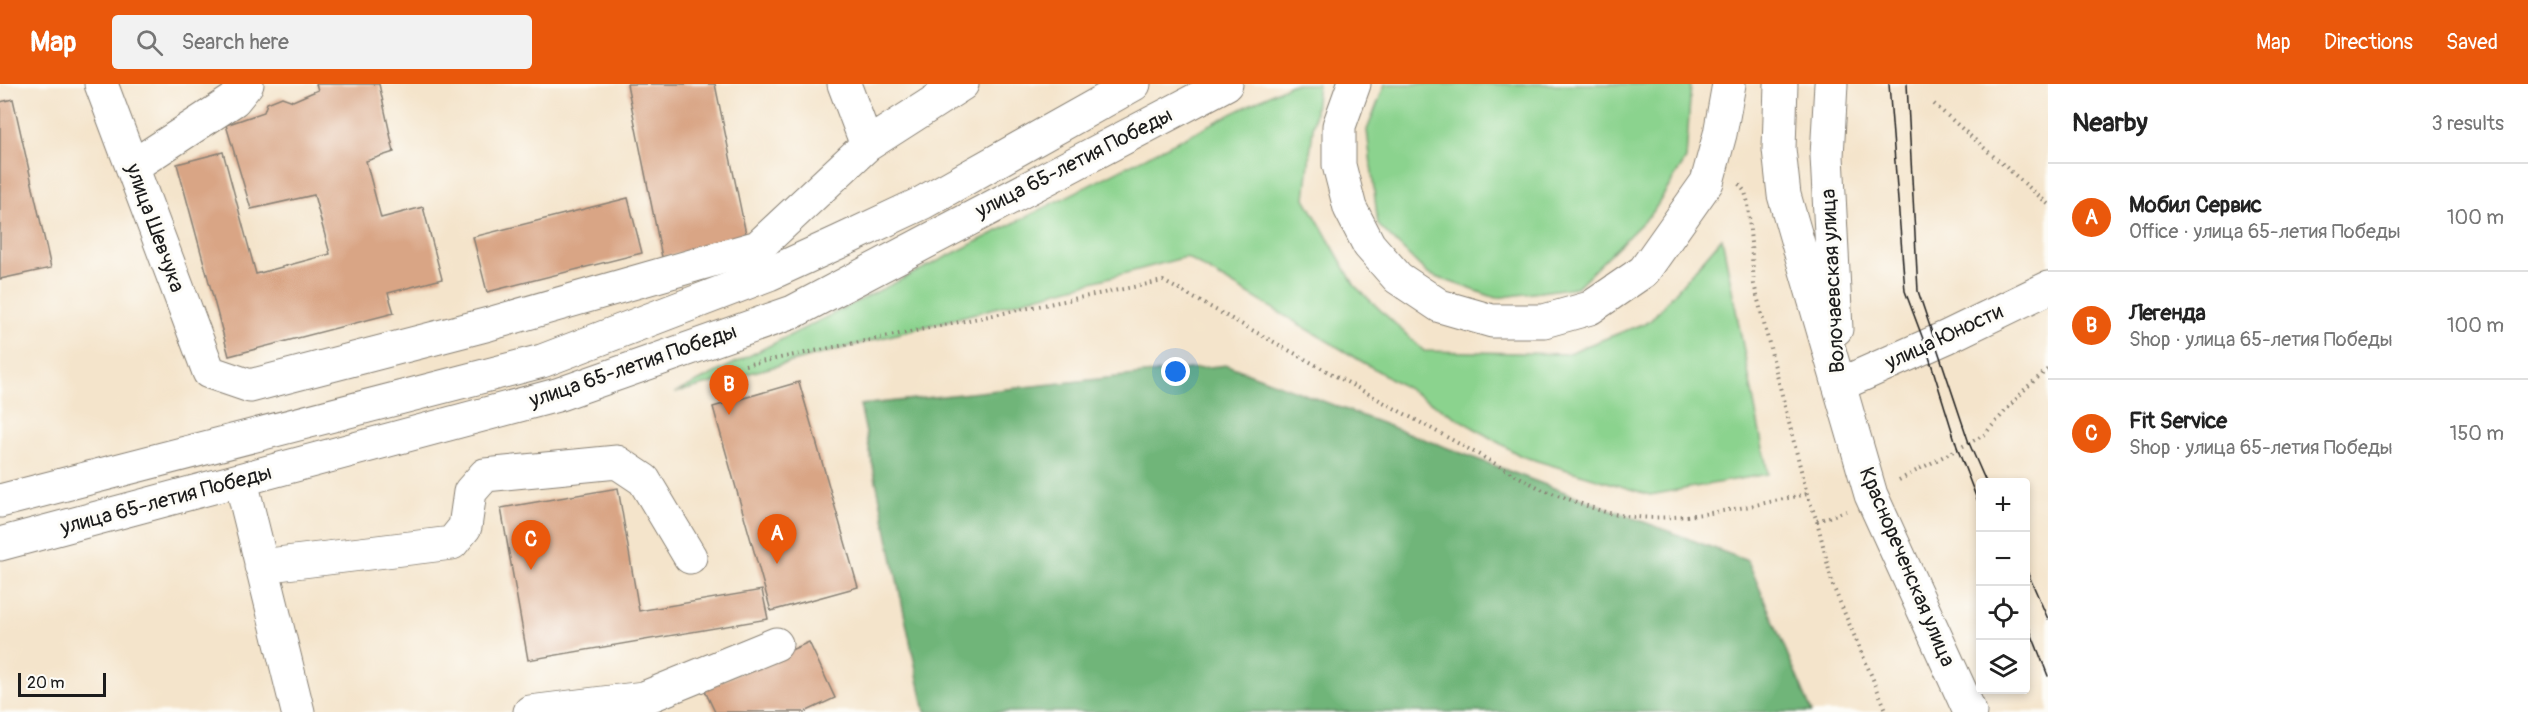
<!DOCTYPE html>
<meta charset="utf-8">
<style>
:root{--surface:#fff;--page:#f2f2f2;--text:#222;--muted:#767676;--line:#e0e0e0;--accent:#ea580c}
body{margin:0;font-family:Pangolin,sans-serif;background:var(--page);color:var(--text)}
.controls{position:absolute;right:18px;bottom:18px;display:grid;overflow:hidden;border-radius:6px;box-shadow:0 3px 9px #0003}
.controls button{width:54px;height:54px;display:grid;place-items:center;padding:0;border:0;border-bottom:2px solid var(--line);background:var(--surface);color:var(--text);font:30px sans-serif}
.scale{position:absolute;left:18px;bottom:15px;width:88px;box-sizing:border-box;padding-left:6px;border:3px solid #1c1c1c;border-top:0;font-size:16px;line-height:21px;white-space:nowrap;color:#1c1c1c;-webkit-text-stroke:4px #fdfcf7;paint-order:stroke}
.you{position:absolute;left:1176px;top:288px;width:21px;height:21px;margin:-15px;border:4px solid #fff;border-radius:50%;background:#1a73e8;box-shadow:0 0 0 9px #1a73e833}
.badge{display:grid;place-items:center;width:39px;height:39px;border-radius:50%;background:var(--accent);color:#fff;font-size:20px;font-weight:700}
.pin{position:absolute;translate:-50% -50px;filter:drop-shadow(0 2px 3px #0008)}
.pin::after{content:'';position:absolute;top:32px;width:21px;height:18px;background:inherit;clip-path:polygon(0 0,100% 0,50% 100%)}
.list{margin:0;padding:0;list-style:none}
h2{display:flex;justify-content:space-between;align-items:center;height:78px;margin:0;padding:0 24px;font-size:26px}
h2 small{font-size:20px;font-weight:400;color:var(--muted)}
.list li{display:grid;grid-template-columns:39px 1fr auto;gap:18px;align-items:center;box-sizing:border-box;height:108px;padding:0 24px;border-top:2px solid var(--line)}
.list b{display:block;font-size:22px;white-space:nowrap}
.list p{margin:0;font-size:20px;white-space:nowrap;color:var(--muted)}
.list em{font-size:20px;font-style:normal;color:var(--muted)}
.icon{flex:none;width:33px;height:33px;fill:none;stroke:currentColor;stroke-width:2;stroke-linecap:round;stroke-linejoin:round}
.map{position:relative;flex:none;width:2048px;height:628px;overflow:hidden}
header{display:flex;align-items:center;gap:36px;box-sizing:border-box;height:84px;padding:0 30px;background:var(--accent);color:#fff}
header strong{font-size:28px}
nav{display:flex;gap:33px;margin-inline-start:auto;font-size:21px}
.search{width:420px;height:54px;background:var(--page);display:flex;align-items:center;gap:15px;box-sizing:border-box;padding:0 21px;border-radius:6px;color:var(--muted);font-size:22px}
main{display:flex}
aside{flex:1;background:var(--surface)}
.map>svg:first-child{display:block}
.green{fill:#8bd38e;stroke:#547855;stroke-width:1.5}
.forest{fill:#70b579;stroke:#46684a;stroke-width:1.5}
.building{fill:#d9a585}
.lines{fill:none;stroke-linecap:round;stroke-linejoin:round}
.minor-casing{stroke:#888074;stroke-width:35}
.major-casing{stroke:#888074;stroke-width:35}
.path{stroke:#888074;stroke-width:4;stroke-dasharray:1.5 4.5;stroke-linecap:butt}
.minor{stroke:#fff;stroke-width:33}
.major{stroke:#fff;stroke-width:33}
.tram{stroke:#1c1c1c;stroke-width:1.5}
.labels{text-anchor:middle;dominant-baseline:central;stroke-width:6;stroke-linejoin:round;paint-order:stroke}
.street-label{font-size:21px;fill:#1c1c1c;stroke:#fdfcf7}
</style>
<header>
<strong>Map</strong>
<div class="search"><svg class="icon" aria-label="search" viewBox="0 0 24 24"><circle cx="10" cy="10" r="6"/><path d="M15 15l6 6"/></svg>Search here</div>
<nav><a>Map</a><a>Directions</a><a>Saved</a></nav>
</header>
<main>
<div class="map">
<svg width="2048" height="628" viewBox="0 0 2048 628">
<rect width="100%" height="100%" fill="#fdfcf7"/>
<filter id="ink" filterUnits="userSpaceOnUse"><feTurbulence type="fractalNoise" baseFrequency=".0167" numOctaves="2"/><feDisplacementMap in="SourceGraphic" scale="12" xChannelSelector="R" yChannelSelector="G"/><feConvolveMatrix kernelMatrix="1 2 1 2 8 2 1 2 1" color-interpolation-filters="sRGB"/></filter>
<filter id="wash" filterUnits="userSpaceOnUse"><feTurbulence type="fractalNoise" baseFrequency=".008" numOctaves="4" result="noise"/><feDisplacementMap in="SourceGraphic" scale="24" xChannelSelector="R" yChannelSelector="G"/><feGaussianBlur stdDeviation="1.35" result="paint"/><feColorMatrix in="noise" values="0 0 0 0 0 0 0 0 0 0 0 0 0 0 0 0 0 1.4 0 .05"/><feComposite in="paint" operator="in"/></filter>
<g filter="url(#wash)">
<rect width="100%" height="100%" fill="#f4e4cb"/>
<path class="green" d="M1291,0h27l-13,114 50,88 69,65 142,3 84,-33 72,-83 46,236 -118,21 -129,-39 -335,-199 -511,136z
M1385,0h306l-5,75 -33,53 -76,75 -81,11 -68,-24 -50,-49 -11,-95z"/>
<path class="forest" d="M1227,281l521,196 64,151h-887l-65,-307z"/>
<g id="blocks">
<path class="building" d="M316,0h63l15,68 -28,9 15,57 42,-11 19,72 -54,14 6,20 -165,43 -52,-192 46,-12 33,122 74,-20 -16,-59 -63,14 -25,-84 38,-13 3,-9 15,-6 11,4 25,-11z
M627,0h88l32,155 -85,18z
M13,15l38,169 -51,11v-177z
M628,114l14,55 -155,39 -14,-55z
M799,298l59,205 -87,24 -58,-204z
M618,404l21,123 123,-21 6,29 -240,41 -27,-152z
M809,558l26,56 -30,14h-90l-11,-23z"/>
</g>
</g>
<g filter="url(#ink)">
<use href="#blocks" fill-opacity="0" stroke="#888074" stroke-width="1.5"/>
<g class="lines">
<defs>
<path id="minor" d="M101,0l108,288 41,14 239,-62 269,-77 109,-102 -23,-61
M867,61l95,-61
M133,82l101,-66 13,-16
M241,397l57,231
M261,482l191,-23 13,-16 5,-35 15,-17 132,-13 27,18 46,77
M530,628l114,-14 132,-54"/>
<path id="major" d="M1354,0l-15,42v39l11,43 19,37 29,33 42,28 52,15h52l46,-13 54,-37 63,-89 13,-48 9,-50
M1781,0l-2,65 5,46 87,300 99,217
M1831,0l-4,72 9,173
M1839,301l108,-48 101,-49
M0,417l542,-140 227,-87 70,-32 83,-39 212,-119
M0,460l557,-149 236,-83 433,-228"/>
</defs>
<use href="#minor" class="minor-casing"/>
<use href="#major" class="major-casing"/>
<path class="path" d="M1934,20l114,100
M1739,100l6,8 3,11 6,81 53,210 10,27 29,-10
M745,281l418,-84 380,209c22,7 44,17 66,23 59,14 140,-7 198,-19
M1899,396l85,-45 42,-47 22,-19
M1817,437l16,65 54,126"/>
<use href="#minor" class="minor"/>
<use href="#major" class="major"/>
<path class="tram" d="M1889,0l16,207 21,56 32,103 22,57
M1907,0l11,207 51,152 17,39
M2026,485l22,50
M2026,536l22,56"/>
</g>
</g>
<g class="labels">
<g class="street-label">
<text transform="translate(1074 79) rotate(-27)">улица 65-летия Победы</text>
<text transform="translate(155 144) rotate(70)">улица Шевчука</text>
<text transform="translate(1833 197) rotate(-93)">Волочаевская улица</text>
<text transform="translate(1944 253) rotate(-25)">улица Юности</text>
<text transform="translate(633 282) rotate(-19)">улица 65-летия Победы</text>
<text transform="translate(166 416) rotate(-15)">улица 65-летия Победы</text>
<text transform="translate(1907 483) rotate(67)">Краснореченская улица</text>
</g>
</g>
</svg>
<div class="controls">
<button>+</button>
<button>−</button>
<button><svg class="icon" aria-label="locate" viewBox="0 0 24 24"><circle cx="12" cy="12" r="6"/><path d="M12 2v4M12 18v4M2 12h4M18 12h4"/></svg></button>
<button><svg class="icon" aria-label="layers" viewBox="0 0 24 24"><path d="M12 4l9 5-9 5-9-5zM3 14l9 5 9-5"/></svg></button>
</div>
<div class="scale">20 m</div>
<div class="you"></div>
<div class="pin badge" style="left:777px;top:480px">A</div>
<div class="pin badge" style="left:729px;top:331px">B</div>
<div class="pin badge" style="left:531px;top:486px">C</div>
</div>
<aside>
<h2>Nearby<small>3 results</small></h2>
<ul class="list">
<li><span class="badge">A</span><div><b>Мобил Сервис</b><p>Office · улица 65-летия Победы</p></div><em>100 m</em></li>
<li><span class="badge">B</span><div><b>Легенда</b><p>Shop · улица 65-летия Победы</p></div><em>100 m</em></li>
<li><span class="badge">C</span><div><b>Fit Service</b><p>Shop · улица 65-летия Победы</p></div><em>150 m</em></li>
</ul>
</aside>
</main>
